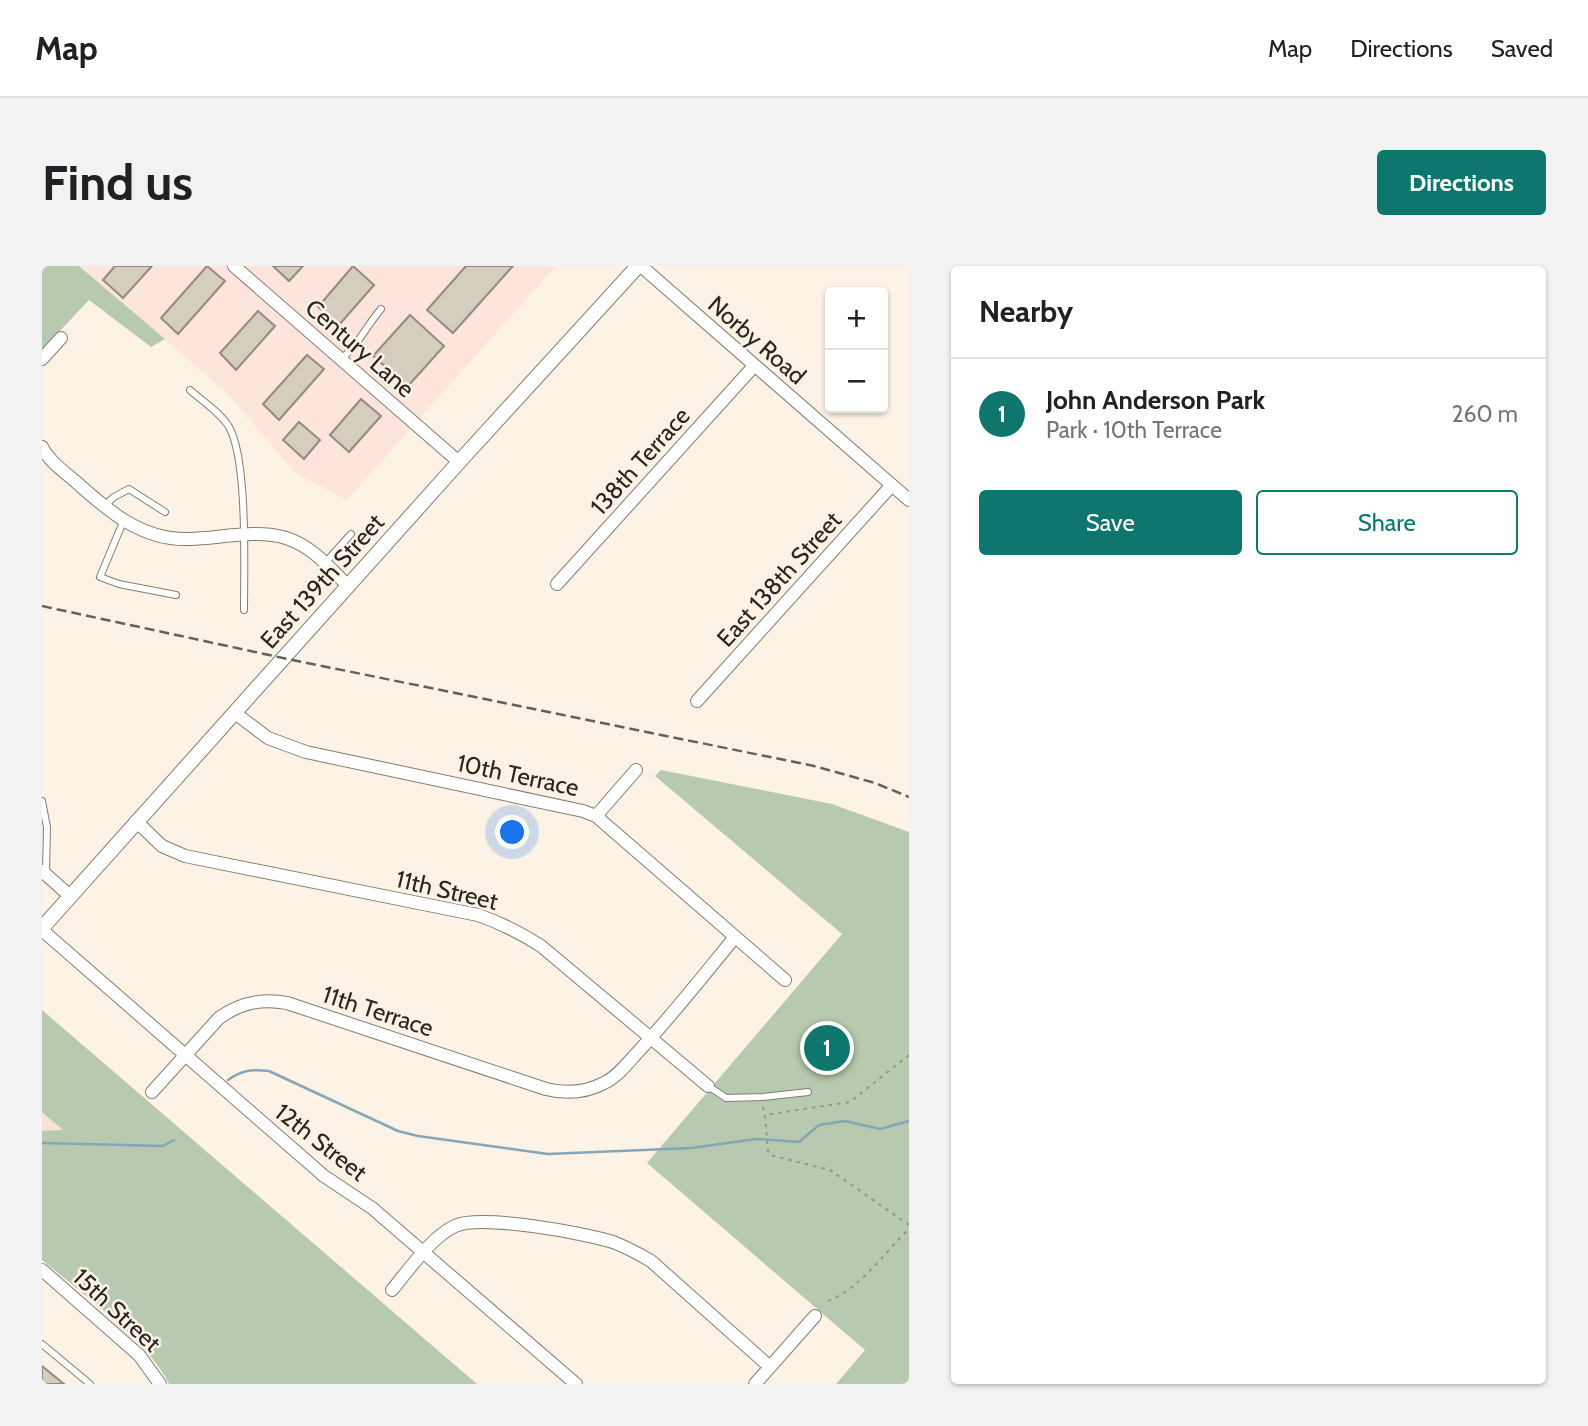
<!DOCTYPE html>
<meta charset="utf-8">
<style>
:root{--surface:#fff;--page:#f2f2f2;--text:#202124;--muted:#757577;--line:#e0e0e0;--accent:#0f766e}
body{margin:0;font-family:Cabin,sans-serif;background:var(--page);color:var(--text)}
.controls{position:absolute;right:21px;top:21px;display:grid;overflow:hidden;border-radius:7px;box-shadow:0 2px 5px #0004}
.controls button{width:63px;height:63px;display:grid;place-items:center;padding:0;border:0;border-bottom:2px solid var(--line);background:var(--surface);color:var(--text);font:35px sans-serif}
.you{position:absolute;left:471px;top:567px;width:24px;height:24px;margin:-18px;border:5px solid #fff;border-radius:50%;background:#1a73e8;box-shadow:0 0 0 10px #1a73e833}
.badge{display:grid;place-items:center;width:46px;height:46px;border-radius:50%;background:var(--accent);color:#fff;font-size:23px;font-weight:700}
.pin{position:absolute;translate:-50% -50%;border:4px solid #fff;box-shadow:0 2px 7px #0006}
.list{margin:0;padding:0;list-style:none}
h2{display:flex;justify-content:space-between;align-items:center;height:91px;margin:0;padding:0 28px;font-size:30px}
h2 small{font-size:23px;font-weight:400;color:var(--muted)}
.list li{display:grid;grid-template-columns:46px 1fr auto;gap:21px;align-items:center;box-sizing:border-box;height:112px;padding:0 28px;border-top:2px solid var(--line)}
.list b{display:block;font-size:26px;white-space:nowrap}
.list p{margin:0;font-size:23px;white-space:nowrap;color:var(--muted)}
.list em{font-size:23px;font-style:normal;color:var(--muted)}
.actions{display:flex;gap:14px;padding:21px 28px}
.actions a{flex:1;padding:16px 0;border:2px solid var(--accent);border-radius:7px;text-align:center;font-size:24px;color:var(--accent)}
.actions .main{background:var(--accent);color:#fff}
.map{position:relative;flex:none;width:867px;height:1118px;overflow:hidden;border-radius:7px}
header{display:flex;align-items:center;gap:42px;box-sizing:border-box;height:98px;padding:0 35px;background:var(--surface);border-bottom:2px solid var(--line)}
header strong{font-size:33px}
nav{display:flex;gap:38px;margin-inline-start:auto;font-size:24px}
.intro{display:flex;align-items:center;justify-content:space-between;box-sizing:border-box;height:168px;padding:0 42px}
h1{margin:0;font-size:49px}
.button{padding:18px 32px;border-radius:7px;background:var(--accent);color:#fff;font-size:24px;font-weight:700}
main{display:flex;gap:42px;padding:0 42px}
aside{flex:1;background:var(--surface);border-radius:7px;box-shadow:0 2px 5px #0004}
.map>svg:first-child{display:block}
.built{fill:#f3e3d2}
.industrial{fill:#fde4dd}
.green{fill:#b7caaf}
.lines{fill:none;stroke-linecap:round;stroke-linejoin:round}
.stream{stroke:#86a6b8;stroke-width:2.5}
.building{fill:#d6cdc1;stroke:#948b80;stroke-width:2}
.service-casing{stroke:#857c71;stroke-width:8}
.minor-casing{stroke:#857c71;stroke-width:14}
.tertiary-casing{stroke:#857c71;stroke-width:16}
.path{stroke:#9b938b;stroke-width:2;stroke-dasharray:3.5 5;stroke-linecap:butt}
.service{stroke:#fff;stroke-width:6}
.minor{stroke:#fff;stroke-width:12}
.tertiary{stroke:#fff;stroke-width:14}
.rail{stroke:#66605a;stroke-width:2.5;stroke-dasharray:10 5;stroke-linecap:butt}
.labels{text-anchor:middle;dominant-baseline:central;stroke-width:5;stroke-linejoin:round;paint-order:stroke}
.street-label{font-size:24px;fill:#292521;stroke:#fdf2e6}
</style>
<header>
<strong>Map</strong>
<nav><a>Map</a><a>Directions</a><a>Saved</a></nav>
</header>
<div class="intro"><h1>Find us</h1><a class="button">Directions</a></div>
<main>
<div class="map">
<svg width="867" height="1118" viewBox="0 0 867 1118">
<rect width="100%" height="100%" fill="#fdf2e6"/>
<path class="built" d="M0,846l22,19h-22z"/>
<path class="industrial" d="M37,0h477l-209,234 -52,-27 -69,-81z"/>
<path class="green" d="M0,0h37l86,73 -14,8 -62,-47 -47,50z
M619,504l171,34 77,28v552h-73l29,-34 -218,-187 195,-229 -187,-158z
M0,744l435,374h-308c-21,-44 -89,-92 -127,-124v-129l21,-1 -21,-18z"/>
<g class="lines">
<path class="stream" d="M186,814c14,-10 24,-11 41,-9l129,60 20,5 130,18 143,-6 66,-9 42,3 20,-17 26,-4 35,8 29,-8
M0,877l121,3 11,-6"/>
</g>
<path class="building" d="M73,0h37l-29,32 -20,-18z
M165,0l18,15 -47,53 -17,-16z
M231,0h30l-14,15z
M311,0l21,19 -35,40 -21,-18z
M424,0h47l-60,67 -26,-23z
M216,45l17,15 -39,44 -16,-17z
M368,49l34,31 -36,40 -35,-30z
M265,89l17,14 -45,51 -16,-16z
M319,133l20,17 -32,36 -19,-17z
M257,156l21,18 -16,19 -21,-19z
M0,1100l22,18h-22z"/>
<g class="lines">
<defs>
<path id="service" d="M299,93c17,-13 26,-34 40,-50
M148,124c12,11 31,23 39,37 19,33 15,142 15,183
M62,240l10,-9 15,-8 36,23
M81,256l-23,55 19,7 57,11
M283,297l26,-29
M0,535l5,26 -1,45
M666,820l18,12 37,-1 45,-5
M0,1078l48,40"/>
<path id="minor" d="M192,0l225,196
M599,0l268,234
M0,93l19,-21
M0,181c7,14 21,24 33,34 33,30 67,60 115,58 30,-1 67,-10 96,-1 26,8 44,30 62,48
M515,318l197,-218
M655,435l195,-216
M193,447l33,25 38,14 277,59 13,5 189,164
M554,550l40,-46
M94,555l26,25 23,10 293,59c23,8 43,18 63,31l167,140
M0,605l28,25
M0,664l282,246 48,32 204,176
M110,826l67,-74c21,-15 42,-20 68,-15l259,86c20,5 39,4 58,-6 13,-6 23,-19 32,-29 35,-37 67,-78 99,-117
M0,1004l97,85 21,29
M350,1024c16,-19 39,-53 63,-64 25,-12 130,7 158,16 13,5 26,12 38,19l119,106
M713,1118l60,-68"/>
<path id="tertiary" d="M0,662l417,-466 179,-196"/>
</defs>
<use href="#service" class="service-casing"/>
<use href="#minor" class="minor-casing"/>
<use href="#tertiary" class="tertiary-casing"/>
<path class="path" d="M867,789l-59,47 -85,13 3,37 2,3 60,15 79,55
M721,841l1,7
M786,1035c33,-13 56,-48 81,-72"/>
<use href="#service" class="service"/>
<use href="#minor" class="minor"/>
<use href="#tertiary" class="tertiary"/>
<path class="rail" d="M0,340l241,52 531,108 61,17 34,14"/>
</g>
<g class="labels">
<g class="street-label">
<text transform="translate(715 74) rotate(41)">Norby Road</text>
<text transform="translate(318 82) rotate(41)">Century Lane</text>
<text transform="translate(598 195) rotate(-48)">138th Terrace</text>
<text transform="translate(737 313) rotate(-48)">East 138th Street</text>
<text transform="translate(280 315) rotate(-48)">East 139th Street</text>
<text transform="translate(476 509) rotate(12)">10th Terrace</text>
<text transform="translate(405 624) rotate(13)">11th Street</text>
<text transform="translate(336 745) rotate(18)">11th Terrace</text>
<text transform="translate(279 876) rotate(38)">12th Street</text>
<text transform="translate(75 1044) rotate(43)">15th Street</text>
</g>
</g>
</svg>
<div class="controls">
<button>+</button>
<button>−</button>
</div>
<div class="you"></div>
<div class="pin badge" style="left:785px;top:782px">1</div>
</div>
<aside>
<h2>Nearby<small></small></h2>
<ul class="list">
<li><span class="badge">1</span><div><b>John Anderson Park</b><p>Park · 10th Terrace</p></div><em>260 m</em></li>
</ul>
<div class="actions"><a class="main">Save</a><a>Share</a></div>
</aside>
</main>
